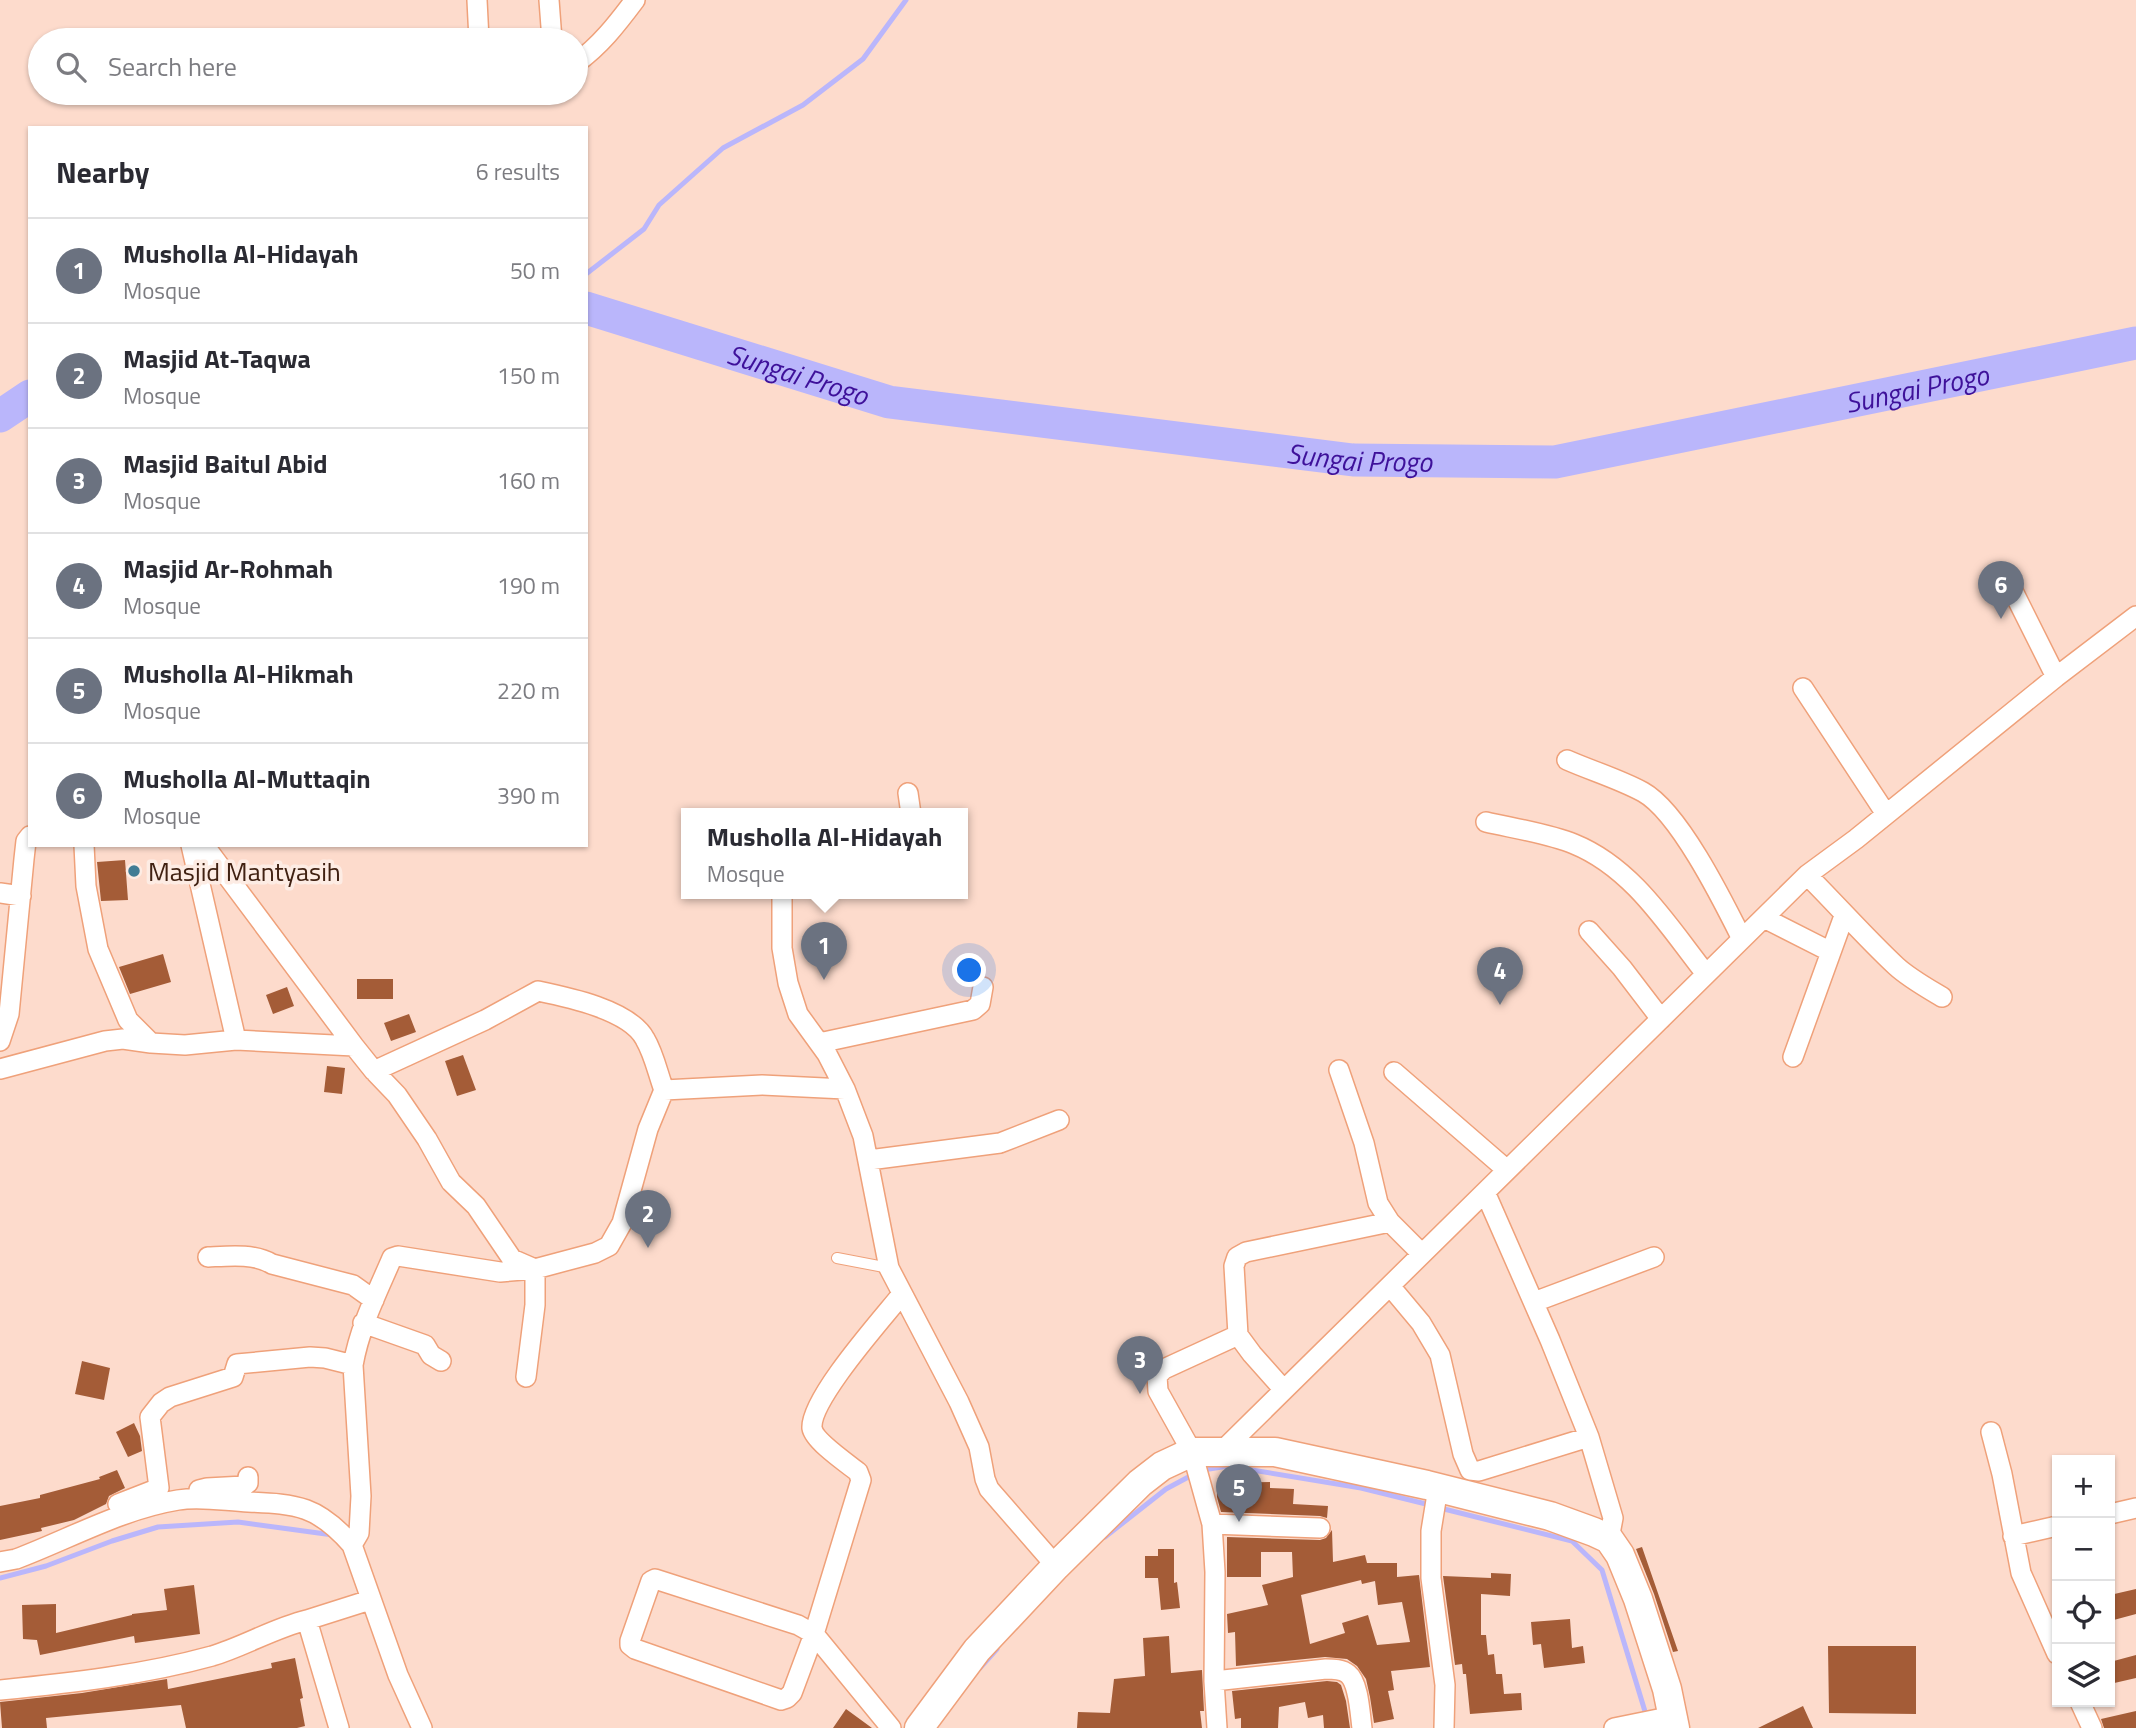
<!DOCTYPE html>
<meta charset="utf-8">
<style>
:root{--surface:#fff;--page:#f7f7f7;--text:#2b2b33;--muted:#7c7c81;--line:#e1e1e2;--accent:#417c94}
body{margin:0;font-family:"Titillium Web",sans-serif;background:var(--page);color:var(--text)}
.controls{position:absolute;right:21px;bottom:21px;display:grid;overflow:hidden;border-radius:0px;box-shadow:0 2px 5px #0004}
.controls button{width:63px;height:63px;display:grid;place-items:center;padding:0;border:0;border-bottom:2px solid var(--line);background:var(--surface);color:var(--text);font:35px sans-serif}
.you{position:absolute;left:970px;top:971px;width:24px;height:24px;margin:-18px;border:5px solid #fff;border-radius:50%;background:#1a73e8;box-shadow:0 0 0 10px #1a73e833}
.badge{display:grid;place-items:center;width:46px;height:46px;border-radius:50%;background:var(--accent);color:#fff;font-size:23px;font-weight:700}
.pin{position:absolute;translate:-50% -58px;filter:drop-shadow(0 2px 4px #0008)}
.pin::after{content:'';position:absolute;top:37px;width:24px;height:21px;background:inherit;clip-path:polygon(0 0,100% 0,50% 100%)}
.popup{position:absolute;left:681px;top:808px;width:287px;height:91px;box-sizing:border-box;display:grid;place-content:center;border-radius:0px;background:var(--surface);filter:drop-shadow(0 2px 5px #0005);font-size:23px;white-space:nowrap;color:var(--muted)}
.popup b{font-size:26px;color:var(--text)}
.popup::after{content:'';position:absolute;left:50%;top:100%;margin-left:-14px;border:14px solid transparent;border-top-color:var(--surface)}
.list{margin:0;padding:0;list-style:none}
h2{display:flex;justify-content:space-between;align-items:center;height:91px;margin:0;padding:0 28px;font-size:30px}
h2 small{font-size:23px;font-weight:400;color:var(--muted)}
.list li{display:grid;grid-template-columns:46px 1fr auto;gap:21px;align-items:center;box-sizing:border-box;height:105px;padding:0 28px;border-top:2px solid var(--line)}
.list b{display:block;font-size:26px;white-space:nowrap}
.list p{margin:0;font-size:23px;white-space:nowrap;color:var(--muted)}
.list em{font-size:23px;font-style:normal;color:var(--muted)}
.icon{flex:none;width:38px;height:38px;fill:none;stroke:currentColor;stroke-width:2;stroke-linecap:round;stroke-linejoin:round}
.map{position:relative;flex:none;width:2136px;height:1728px;overflow:hidden}
.search{position:absolute;background:var(--surface);box-shadow:0 2px 5px #0004;left:28px;top:28px;width:560px;height:77px;display:flex;align-items:center;gap:18px;box-sizing:border-box;padding:0 24px;border-radius:38px;color:var(--muted);font-size:26px}
.panel{position:absolute;background:var(--surface);box-shadow:0 2px 5px #0004;left:28px;top:126px;width:560px;height:721px;border-radius:0px}
.map>svg:first-child{display:block}
.lines{fill:none;stroke-linecap:round;stroke-linejoin:round}
.stream{stroke:#bab6fb;stroke-width:5}
.river{stroke:#bab6fb;stroke-width:33}
.building{fill:#a45c37;fill-rule:evenodd}
.lane-casing{stroke:#efa17a;stroke-width:12}
.street-casing{stroke:#efa17a;stroke-width:22}
.secondary-casing{stroke:#efa17a;stroke-width:31}
.lane{stroke:#fff;stroke-width:10}
.street{stroke:#fff;stroke-width:19}
.secondary{stroke:#fff;stroke-width:28}
.poi-dot{fill:#417c94;stroke:#fdece4;stroke-width:2.5}
.labels{text-anchor:middle;dominant-baseline:central;stroke-width:7;stroke-linejoin:round;paint-order:stroke}
.poi-label{font-size:26px;fill:#402112;stroke:#fdece4;text-anchor:start}
.water-label{font-size:28px;font-style:italic;fill:#3e119a;stroke:#fdece4}
</style>
<div class="map">
<svg width="2136" height="1728" viewBox="0 0 2136 1728">
<rect width="100%" height="100%" fill="#fddbcc"/>
<g class="lines">
<path class="stream" d="M586,274l58,-45 15,-24 64,-57 80,-43 60,-46 43,-59
M1203,1470l25,-4 133,22 69,17
M1440,1508l132,33 30,29 45,148
M1105,1537l61,-48 28,-15
M0,1578l46,-12 66,-25 46,-14 80,-5 95,13
M980,1668l17,-19"/>
<g class="river">
<path id="s1" d="M586,308l303,94 464,58 202,2 581,-119"/>
<path d="M0,416l30,-20"/>
</g>
</g>
<path class="building" d="M125,860l3,40 -27,1 -4,-39z
M163,954l8,28 -41,12 -11,-27z
M357,979h36v20h-36z
M287,987l7,19 -21,8 -7,-19z
M409,1014l7,18 -25,9 -7,-18z
M463,1055l13,35 -19,6 -12,-35z
M327,1066l18,2 -3,26 -18,-2z
M82,1361l28,7 -6,32 -29,-6z
M134,1423l6,13 2,15 -14,6 -12,-25z
M117,1470l8,18 -16,8 -3,8 -32,16 -33,8 1,3 -42,9v-34l40,-8v-3l60,-16 -1,-2z
M1270,1482v6l24,1 -1,15 35,2 -1,12 -7,-2 -99,-4 -4,-15v-14z
M1332,1530l1,32 32,-7 2,8h30v14l22,-2 11,92 -39,4 3,19 -6,1 6,28 -20,4 -4,-26 -4,-18 -9,-13 -10,-7 -22,-2 -89,9 -1,-34 -7,1 -1,-19 41,-9 -6,-20 31,-8 -1,-25h-31v25h-34v-40l93,3 6,-2zM1361,1580l1,4 13,-3 3,24 24,-3 8,40 -33,3 -9,-30 -26,8 3,10 -35,11 -9,-49z
M1642,1547l36,104 -5,1 -19,-58 -18,-45z
M1158,1549h16v34l3,-1 3,26 -19,2 -3,-32h-13v-22h13z
M1491,1573l20,1 -1,22 -29,-2v41h5l2,20 6,-1 2,20h6l2,20 17,-1 1,17 -52,4 -4,-40h-3l-1,-10 -7,1 -12,-89 48,2z
M194,1585l6,49 -65,9 -1,-7 -94,19 -3,-15 -14,-1 -1,-34 34,-1v29l76,-18v-1l35,-4 -3,-21z
M2136,1589v25l-26,7v-26z
M1570,1619l2,29 11,-2 2,17 -41,5 -3,-24 -8,1 -2,-23z
M1169,1636l2,37 31,-3 2,41h-4l2,17h-125l1,-16 32,1 4,-34 31,-3 -2,-38z
M1828,1646h88v68l-87,-1z
M2136,1655v23l-26,6v-22z
M295,1658l8,40 -3,1 5,27 -8,2h-111l-5,-23 -135,13 1,10h-45l-2,-26 82,-9 85,-14 1,10 104,-21 -1,-5z
M1327,1681l10,1 4,3 5,16 4,27h-26l-1,-13 -15,3 -3,-16 -26,5 -1,21h-37v-10l-6,1 -3,-28z
M1803,1706l10,22h-55z
M846,1709l26,19h-39z
M2136,1711v17h-32l-3,-9z"/>
<g class="lines">
<defs>
<path id="lane" d="M837,1258l52,10"/>
<path id="street" d="M477,0l2,40
M549,0l3,40
M576,63c24,-17 41,-39 59,-63
M2007,579l49,98
M1803,688l83,126
M1567,760c25,11 52,19 76,32 36,20 80,109 99,147
M908,793l3,21
M1486,822c26,6 64,12 88,22 59,24 94,82 132,130
M84,845l2,41 12,63 30,71 23,23
M191,845l45,195
M204,845l150,201 20,25 23,24 30,44 24,43 25,24 36,53 23,10 60,-16 14,-7 13,-23 26,-94 16,-39c-6,-16 -10,-36 -19,-51 -15,-29 -78,-42 -107,-48l-53,29 -111,51
M1807,875l49,-36 200,-162 80,-61
M0,893l21,3
M782,894v54l6,35 10,31 29,40 18,35 18,47 26,132 70,134 20,45 6,32 4,10 67,77
M1764,918l67,34
M1589,931l33,37 39,51
M0,1041l9,-27 15,-155 2,-18 4,-5
M819,1043l154,-33 7,-6 3,-17
M1793,1057l51,-141
M0,1069l105,-28 18,-2 28,4 34,2 51,-5 118,6
M1339,1070l25,73 14,60 12,19 32,32
M1394,1072l113,98
M664,1090l98,-5 83,4
M869,1160l131,-17 59,-23
M1485,1192l65,148 39,97 24,81 -4,21
M208,1257c20,-1 46,-4 64,7l81,21 21,15
M1390,1286l31,37 19,32 23,99 7,16 9,1 110,-34
M1534,1302l120,-45
M363,1323l62,22 6,10 10,6
M1284,1390l-32,-36 -14,-19 -4,-69 3,-9 9,-5 144,-30
M1991,1432l11,42 19,99 36,81
M1220,1453l587,-578c30,30 58,62 89,91 13,12 31,22 46,31
M1438,1488l-7,43v47l14,107 -1,43
M199,1490l8,-2 37,-2 4,-3v-6
M118,1504l41,-16 -9,-71 11,-14 9,-6 63,-20 4,-13 73,-7 15,1 28,7
M2110,1514l26,-6
M1212,1524l108,4
M2013,1536l44,-10
M352,1545l7,-12 2,-37 -8,-131c7,-39 24,-72 39,-107l6,-2 102,16 35,-3v36l-9,72
M0,1562l16,-3c53,-20 106,-50 162,-59 22,-4 47,1 70,2 50,2 70,4 104,43l46,130 24,53
M307,1620l63,-20
M1214,1681l112,-12c7,0 16,0 22,5 11,9 12,40 14,54
M0,1690c71,-7 143,-15 212,-34 33,-10 62,-28 95,-36l32,108
M2080,1702l12,26
M891,1728l-77,-94 -16,-9 -143,-46 -4,2 -21,60v4l5,4 146,51 6,-2 5,-5 22,-59 47,-154 -3,-8c-10,-8 -44,-31 -46,-44 -2,-29 71,-110 90,-134
M1217,1728l-3,-47 1,-109 -3,-48 -20,-72 -34,-61 -1,-15 7,-7 74,-34
M1614,1728l59,-12"/>
<path id="secondary" d="M919,1728l58,-78 79,-84 84,-83 22,-17 30,-14h83l152,33 123,31 44,16 15,7 11,16 18,44 29,90 8,39"/>
</defs>
<use href="#lane" class="lane-casing"/>
<use href="#street" class="street-casing"/>
<use href="#secondary" class="secondary-casing"/>
<use href="#lane" class="lane"/>
<use href="#street" class="street"/>
<use href="#secondary" class="secondary"/>
</g>
<circle class="poi-dot" cx="134" cy="871" r="7"/>
<g class="labels">
<g class="poi-label">
<text x="148" y="871">Masjid Mantyasih</text>
</g>
<g class="water-label">
<text stroke="none"><textPath href="#s1" startOffset="222">Sungai Progo</textPath></text>
<text stroke="none"><textPath href="#s1" startOffset="1356">Sungai Progo</textPath></text>
<text stroke="none"><textPath href="#s1" startOffset="791">Sungai Progo</textPath></text>
</g>
</g>
</svg>
<div class="controls">
<button>+</button>
<button>−</button>
<button><svg class="icon" aria-label="locate" viewBox="0 0 24 24"><circle cx="12" cy="12" r="6"/><path d="M12 2v4M12 18v4M2 12h4M18 12h4"/></svg></button>
<button><svg class="icon" aria-label="layers" viewBox="0 0 24 24"><path d="M12 4l9 5-9 5-9-5zM3 14l9 5 9-5"/></svg></button>
</div>
<div class="you"></div>
<div class="pin badge" style="left:824px;top:980px;background:#6b7280">1</div>
<div class="popup"><b>Musholla Al-Hidayah</b>Mosque</div>
<div class="pin badge" style="left:648px;top:1248px;background:#6b7280">2</div>
<div class="pin badge" style="left:1140px;top:1394px;background:#6b7280">3</div>
<div class="pin badge" style="left:1500px;top:1005px;background:#6b7280">4</div>
<div class="pin badge" style="left:1239px;top:1522px;background:#6b7280">5</div>
<div class="pin badge" style="left:2001px;top:619px;background:#6b7280">6</div>
<div class="search"><svg class="icon" aria-label="search" viewBox="0 0 24 24"><circle cx="10" cy="10" r="6"/><path d="M15 15l6 6"/></svg>Search here</div>
<section class="panel">
<h2>Nearby<small>6 results</small></h2>
<ul class="list">
<li><span class="badge" style="background:#6b7280">1</span><div><b>Musholla Al-Hidayah</b><p>Mosque</p></div><em>50 m</em></li>
<li><span class="badge" style="background:#6b7280">2</span><div><b>Masjid At-Taqwa</b><p>Mosque</p></div><em>150 m</em></li>
<li><span class="badge" style="background:#6b7280">3</span><div><b>Masjid Baitul Abid</b><p>Mosque</p></div><em>160 m</em></li>
<li><span class="badge" style="background:#6b7280">4</span><div><b>Masjid Ar-Rohmah</b><p>Mosque</p></div><em>190 m</em></li>
<li><span class="badge" style="background:#6b7280">5</span><div><b>Musholla Al-Hikmah</b><p>Mosque</p></div><em>220 m</em></li>
<li><span class="badge" style="background:#6b7280">6</span><div><b>Musholla Al-Muttaqin</b><p>Mosque</p></div><em>390 m</em></li>
</ul>
</section>
</div>
